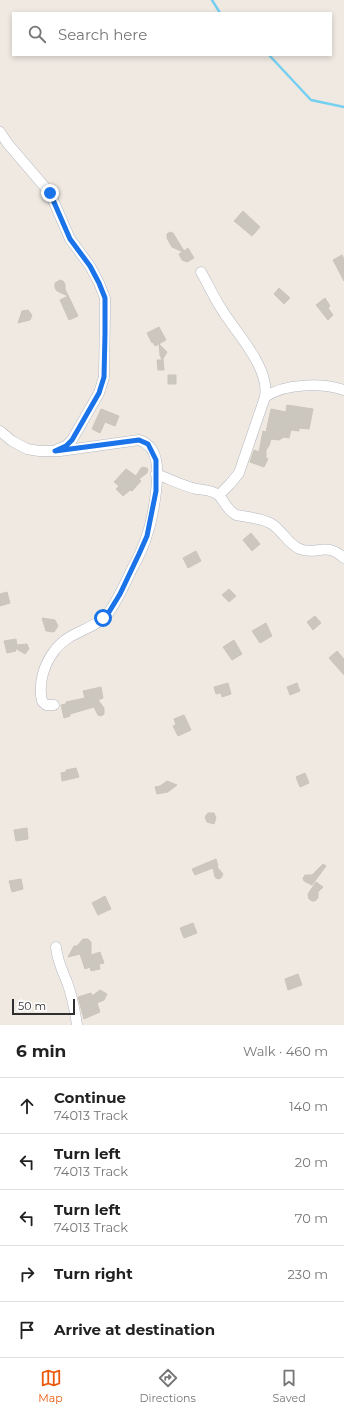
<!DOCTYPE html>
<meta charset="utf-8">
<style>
:root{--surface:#fff;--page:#f2f2f2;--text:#222;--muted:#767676;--line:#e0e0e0;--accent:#ea580c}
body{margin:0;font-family:Montserrat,sans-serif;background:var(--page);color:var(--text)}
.scale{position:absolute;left:12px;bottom:10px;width:63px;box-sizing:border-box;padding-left:4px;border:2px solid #2e2e2e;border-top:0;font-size:11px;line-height:14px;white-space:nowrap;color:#2e2e2e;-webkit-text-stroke:3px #fff;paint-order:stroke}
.stop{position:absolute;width:12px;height:12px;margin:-9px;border:3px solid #1a73e8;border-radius:50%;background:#fff}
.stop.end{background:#1a73e8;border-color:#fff;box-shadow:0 1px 4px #0008}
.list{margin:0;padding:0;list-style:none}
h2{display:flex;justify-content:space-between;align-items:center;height:52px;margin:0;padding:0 16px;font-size:17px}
h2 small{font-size:13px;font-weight:400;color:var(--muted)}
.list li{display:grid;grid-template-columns:26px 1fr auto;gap:12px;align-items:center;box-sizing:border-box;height:56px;padding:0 16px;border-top:1px solid var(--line)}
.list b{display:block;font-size:15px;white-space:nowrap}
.list p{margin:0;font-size:13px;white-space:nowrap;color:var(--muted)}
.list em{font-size:13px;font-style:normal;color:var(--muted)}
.icon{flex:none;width:22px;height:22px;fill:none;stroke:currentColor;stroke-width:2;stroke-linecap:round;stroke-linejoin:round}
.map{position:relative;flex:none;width:344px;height:1025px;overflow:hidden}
.search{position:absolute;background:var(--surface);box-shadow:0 2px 6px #0003;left:12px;right:12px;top:12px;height:44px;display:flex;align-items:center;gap:10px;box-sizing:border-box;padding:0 14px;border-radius:0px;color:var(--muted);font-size:15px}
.sheet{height:332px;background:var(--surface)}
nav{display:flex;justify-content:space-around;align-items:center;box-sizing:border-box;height:56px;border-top:1px solid var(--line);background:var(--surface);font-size:11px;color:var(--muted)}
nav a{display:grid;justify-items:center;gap:2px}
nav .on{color:var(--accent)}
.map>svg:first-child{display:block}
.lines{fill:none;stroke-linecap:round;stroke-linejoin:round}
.stream{stroke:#75cff0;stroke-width:2.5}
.building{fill:#cbc7bf;stroke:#cbc5ba}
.minor-casing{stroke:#b4b7c1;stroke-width:11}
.minor{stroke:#fff;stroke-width:10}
.route{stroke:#1a73e8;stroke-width:5}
</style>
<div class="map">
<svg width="344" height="1025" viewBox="0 0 344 1025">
<rect width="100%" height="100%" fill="#efe9e1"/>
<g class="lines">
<path class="stream" d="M212,0l8,13
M269,55l42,45 33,7"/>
</g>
<path class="building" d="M243,211l17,16 -8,9 -18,-15z
M170,232l3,1 11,18 4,-3 6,10 -7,4 -5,-2 -3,-6 4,-2 -11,-5 -5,-9v-4z
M342,255l2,4v22l-11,-21z
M60,280l3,1 2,3v5l13,27 -9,4 -9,-20 8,-4 -11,-5 -2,-3v-5z
M279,288l11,10 -6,6 -10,-10z
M325,298l5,8 -2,2 5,7 -5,5 -12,-15z
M28,310l4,5 -2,5 -12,3 4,-12z
M159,327l7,13 -11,6 -2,-4 -1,1 -5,-10z
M159,344l8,8 -4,7 1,11h-6l-1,-10h5l-2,-5z
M168,375h8v9h-8z
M287,405l26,4 -4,20 -10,-1v3l-8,-1 -2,8 -5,-1 -5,3 -8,-1 -2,7 -3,4v8l2,1 -4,8 -14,-5 4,-12 5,2 4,-21 3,1 5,-23 15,3z
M101,409l18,7 -4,10 -10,-4 -5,11 -8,-4z
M144,467l4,2 -1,4 -8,6 2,2 -9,10 -2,-1 -7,6 -7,-7 3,-3 -5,-4 12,-13 10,7 5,-8z
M251,533l9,11 -8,7 -9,-11z
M196,551l5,10 -13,7 -5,-10z
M229,589l7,7 -7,6 -7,-7z
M7,592l3,11 -10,3v-12z
M315,616l6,7 -8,7 -6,-8z
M42,618l13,2 3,6 -4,6 -8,-1z
M266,623l6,13 -12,7 -8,-12z
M16,639l1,6 10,-1 2,5 -4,5 -10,-6 1,3 -9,2 -3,-12z
M234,640l8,14 -10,6 -9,-13z
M337,651l7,8v16l-15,-17z
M228,683l3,11 -9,3 -1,-4 -5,1 -2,-7z
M297,683l3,8 -10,4 -3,-8z
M101,687l2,11 -5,2 6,8v6l-3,2 -3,-1 -4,-8 -24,7v2l-6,2 -3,-13 5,-1v-2l19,-4 -2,-7z
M184,715l7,15 -13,6 -5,-10 3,-1 -2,-6z
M76,768l3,9 -17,4 -1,-8 5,-1v-2z
M305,773l4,10 -9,4 -4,-10z
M167,781l10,4 -9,7 -11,2 -2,-7 5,-1z
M208,813h6l2,5 -2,6 -7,-2 -2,-5z
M27,828l1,11 -12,2 -2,-11z
M216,859l2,7 -1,1 6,7 -2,4 -3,1 -3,-2 -2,-9 -18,7 -3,-6z
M323,864l3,2 -14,19 -8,-4 -1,-3 2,-3h7z
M21,879l2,10 -11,3 -3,-11z
M316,882l7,5 -5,5v6l-3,3h-3l-3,-2 -1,-5z
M105,896l6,13 -13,6 -6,-12z
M193,923l4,10 -13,5 -4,-10z
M83,939h5l3,3v13l9,-3 4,11 -5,1 1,5 -9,2 -1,-4 -5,2 -5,-15 -12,3 6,-11h3z
M298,974l4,11 -14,5 -3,-11z
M100,990l7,4 -3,6 -7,3 3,9 -16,7 -6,-22 13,-4 1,3z"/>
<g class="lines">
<defs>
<path id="minor" d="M0,132l8,12 42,49 20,46 20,27 9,17 6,15v13l-1,66 -5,16 -27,47 -6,6 -8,3
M201,272c8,14 14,28 23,41 15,23 46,56 41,84
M0,431l12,10 15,8 12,2h21l79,-11c9,3 15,10 17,20 4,17 -3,58 -9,75 -3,12 -9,23 -15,34 -7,14 -13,29 -23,43 -13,18 -39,18 -54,38 -11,14 -17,33 -13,51l4,4h8
M156,474c14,5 27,12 41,15 6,1 13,1 18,4 9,4 9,15 21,22 11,2 24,3 34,8 12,6 17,21 30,26 17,7 25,-8 44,9
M219,495l11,-11 9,-11 26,-76c20,-14 57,-14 79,-7
M56,947c1,13 6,23 11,35 5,14 8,29 10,43"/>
</defs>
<use href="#minor" class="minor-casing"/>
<use href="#minor" class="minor"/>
</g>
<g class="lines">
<path class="route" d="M50,193l20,46 20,27 9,17 6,15v36l-1,43 -5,16 -27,47 -6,6 -11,5 84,-11 9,4 8,16v31l-9,45 -8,18 -19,40 -11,18 -6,6"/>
</g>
</svg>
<div class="scale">50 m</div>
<div class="stop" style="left:103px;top:618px"></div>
<div class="stop end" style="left:50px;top:193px"></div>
<div class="search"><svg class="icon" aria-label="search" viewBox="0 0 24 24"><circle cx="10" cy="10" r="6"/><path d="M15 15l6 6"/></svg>Search here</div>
</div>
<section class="sheet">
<h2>6 min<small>Walk · 460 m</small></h2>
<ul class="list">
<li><svg class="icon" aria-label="ahead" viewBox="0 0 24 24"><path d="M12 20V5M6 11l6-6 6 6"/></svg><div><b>Continue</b><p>74013 Track</p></div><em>140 m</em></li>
<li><svg class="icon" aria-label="left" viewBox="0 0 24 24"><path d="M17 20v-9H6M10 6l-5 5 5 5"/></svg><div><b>Turn left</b><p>74013 Track</p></div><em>20 m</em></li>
<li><svg class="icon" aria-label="left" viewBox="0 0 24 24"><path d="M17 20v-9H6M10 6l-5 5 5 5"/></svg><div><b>Turn left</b><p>74013 Track</p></div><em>70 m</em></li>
<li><svg class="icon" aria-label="right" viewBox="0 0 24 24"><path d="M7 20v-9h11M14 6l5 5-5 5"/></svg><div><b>Turn right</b></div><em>230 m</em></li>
<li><svg class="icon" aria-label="arrive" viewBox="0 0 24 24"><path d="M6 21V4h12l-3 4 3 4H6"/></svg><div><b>Arrive at destination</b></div></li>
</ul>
</section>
<nav>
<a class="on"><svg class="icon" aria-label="map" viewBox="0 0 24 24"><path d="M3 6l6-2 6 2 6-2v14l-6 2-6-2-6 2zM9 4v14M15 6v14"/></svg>Map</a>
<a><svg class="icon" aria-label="directions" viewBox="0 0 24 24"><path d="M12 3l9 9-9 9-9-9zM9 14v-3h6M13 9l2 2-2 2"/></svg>Directions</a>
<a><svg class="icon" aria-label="saved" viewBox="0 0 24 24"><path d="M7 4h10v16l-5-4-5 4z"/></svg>Saved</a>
</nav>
